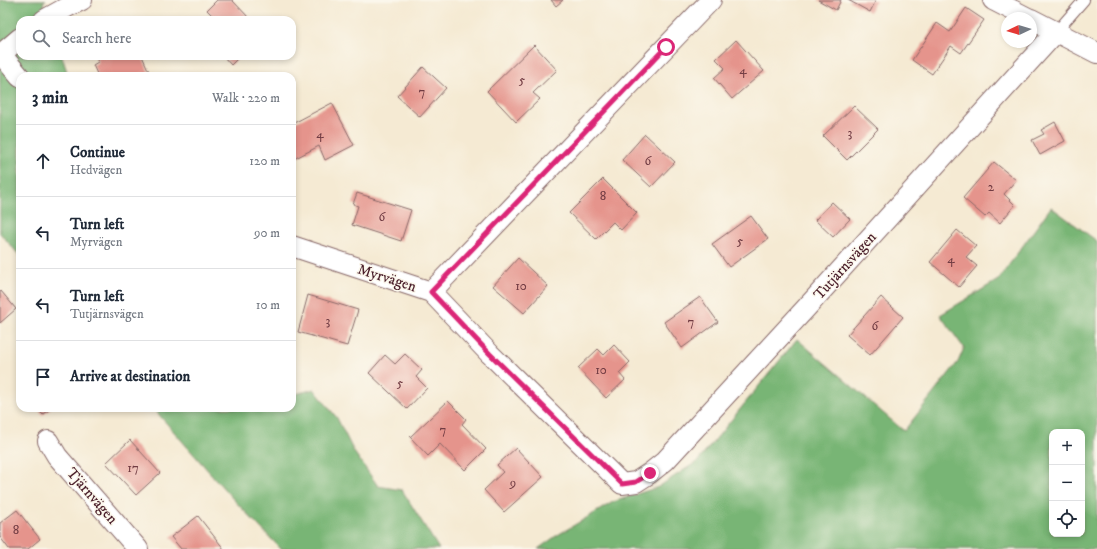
<!DOCTYPE html>
<meta charset="utf-8">
<style>
:root{--surface:#fff;--page:#f2f2f3;--text:#1f2937;--muted:#747a83;--line:#e0e1e3}
body{margin:0;font-family:"IM FELL DW Pica",serif;background:var(--page);color:var(--text)}
.controls{position:absolute;right:12px;bottom:12px;display:grid;overflow:hidden;border-radius:8px;box-shadow:0 2px 6px #0003}
.controls button{width:36px;height:36px;display:grid;place-items:center;padding:0;border:0;border-bottom:1px solid var(--line);background:var(--surface);color:var(--text);font:20px sans-serif}
.compass{position:absolute;left:1001px;top:12px;width:36px;height:36px;border-radius:50%;background:var(--surface);box-shadow:0 2px 6px #0003;rotate:266deg}
.stop{position:absolute;width:12px;height:12px;margin:-9px;border:3px solid #db2777;border-radius:50%;background:#fff}
.stop.end{background:#db2777;border-color:#fff;box-shadow:0 1px 4px #0008}
.list{margin:0;padding:0;list-style:none}
h2{display:flex;justify-content:space-between;align-items:center;height:52px;margin:0;padding:0 16px;font-size:17px}
h2 small{font-size:13px;font-weight:400;color:var(--muted)}
.list li{display:grid;grid-template-columns:26px 1fr auto;gap:12px;align-items:center;box-sizing:border-box;height:72px;padding:0 16px;border-top:1px solid var(--line)}
.list b{display:block;font-size:15px;white-space:nowrap}
.list p{margin:0;font-size:13px;white-space:nowrap;color:var(--muted)}
.list em{font-size:13px;font-style:normal;color:var(--muted)}
.icon{flex:none;width:22px;height:22px;fill:none;stroke:currentColor;stroke-width:2;stroke-linecap:round;stroke-linejoin:round}
.map{position:relative;flex:none;width:1097px;height:549px;overflow:hidden}
.search{position:absolute;background:var(--surface);box-shadow:0 2px 6px #0003;left:16px;top:16px;width:280px;height:44px;display:flex;align-items:center;gap:10px;box-sizing:border-box;padding:0 14px;border-radius:12px;color:var(--muted);font-size:15px}
.panel{position:absolute;background:var(--surface);box-shadow:0 2px 6px #0003;left:16px;top:72px;width:280px;height:340px;border-radius:12px}
.map>svg:first-child{display:block}
.forest{fill:#78b574;stroke:#616a50;fill-rule:evenodd}
.building{fill:#e5948c}
.lines{fill:none;stroke-linecap:round;stroke-linejoin:round}
.service-casing{stroke:#866666;stroke-width:12}
.minor-casing{stroke:#866666;stroke-width:22}
.service{stroke:#fff;stroke-width:10}
.minor{stroke:#fff;stroke-width:20}
.route{stroke:#db2777;stroke-width:5}
.labels{text-anchor:middle;dominant-baseline:central;stroke-width:3;stroke-linejoin:round;paint-order:stroke}
.number-label{font-size:13px;fill:#713c43}
.street-label{font-size:15px;fill:#4a1f2b;stroke:#fbf7ec}
</style>
<div class="map">
<svg width="1097" height="549" viewBox="0 0 1097 549">
<rect width="100%" height="100%" fill="#fbf7ec"/>
<filter id="ink" filterUnits="userSpaceOnUse"><feTurbulence type="fractalNoise" baseFrequency=".025" numOctaves="2"/><feDisplacementMap in="SourceGraphic" scale="8" xChannelSelector="R" yChannelSelector="G"/><feConvolveMatrix kernelMatrix="1 2 1 2 8 2 1 2 1" color-interpolation-filters="sRGB"/></filter>
<filter id="wash" filterUnits="userSpaceOnUse"><feTurbulence type="fractalNoise" baseFrequency=".012" numOctaves="4" result="noise"/><feDisplacementMap in="SourceGraphic" scale="16" xChannelSelector="R" yChannelSelector="G"/><feGaussianBlur stdDeviation="0.9" result="paint"/><feColorMatrix in="noise" values="0 0 0 0 0 0 0 0 0 0 0 0 0 0 0 0 0 1.4 0 .05"/><feComposite in="paint" operator="in"/></filter>
<g filter="url(#wash)">
<rect width="100%" height="100%" fill="#f5ead3"/>
<path class="forest" d="M0,0h46l-3,2 6,18h-29v36h42l5,16 6,4h-53v180l-20,-23z
M1051,207l46,34v308h-559l18,-13 57,-34 45,-15 40,-26 99,-122 107,92 54,-69 6,-14 -24,-33 58,-35zM1052,432h30v102h-30z
M314,389l23,29 17,34 24,34 24,4 37,59h-158l-48,-50 -80,-91h139v-13z"/>
<g id="blocks">
<path class="building" d="M217,0h15l19,20h-34l-10,-10z
M551,0h12l-7,6z
M818,0h23l-5,10z
M848,0h28l-6,12z
M966,8l18,12 -23,33 -10,-7 -19,28 -20,-14 25,-37 13,9z
M736,40l28,31 -32,28 -18,-21 11,-10 -9,-9z
M534,45l23,25 -24,23 7,6 -24,23 -29,-31z
M95,56h47l8,18 -3,2h-49l-5,-11 5,-3z
M223,56h17l-9,9z
M423,67l23,21 -26,29 -23,-21z
M332,103l22,42 -29,15 -6,-14 -27,14v-36z
M854,106l24,23 -31,31 -24,-24z
M1055,122l10,19 -25,14 -8,-15 12,-6 -3,-4z
M645,134l30,28 -24,25 -29,-27z
M994,162l22,18 -12,14 11,11 -15,18 -11,-10 -4,4 -22,-19z
M603,179l34,34 -16,17 -8,-8 -17,17 -27,-26z
M357,193l54,17 -10,31 -49,-16 6,-19 -5,-2z
M832,202l18,17 -17,18 -18,-17z
M751,216l17,23 -39,28 -17,-23z
M957,230l19,16 -10,11 11,9 -18,21 -29,-25z
M518,258l30,28 -24,27 -31,-27z
M1,291l15,18 -16,14v-31z
M308,295l50,15 -11,36 -49,-14z
M700,297l18,25 -36,26 -18,-26z
M881,297l22,20 -33,38 -23,-20z
M614,345l16,17 -11,11 6,7 -19,18 -28,-30 20,-19 6,6z
M405,354l17,16 -6,7 11,11 -20,21 -38,-36 16,-18 10,9z
M448,401l18,18 -4,5 24,25 -21,21 -25,-26 -12,12 -18,-19z
M37,408h14l-8,7z
M130,440l30,33 -24,22 -30,-32z
M516,448l27,29 -39,35 -20,-22 19,-18 -6,-7z
M17,510l23,29 -12,10h-19l-9,-12v-14z
M198,516l26,33h-43l-10,-12z"/>
</g>
</g>
<g filter="url(#ink)">
<use href="#blocks" fill-opacity="0" stroke="#866666" stroke-width="1"/>
<g class="lines">
<defs>
<path id="service" d="M1056,32l28,-32"/>
<path id="minor" d="M993,0l35,18
M1031,19l66,34
M44,20l25,-14 13,-6
M1,54l19,23
M0,55l20,-17
M292,246l139,46 59,62 132,130 14,-2 14,-9 15,-12 142,-154 249,-275
M431,292l280,-292
M48,441l9,15 81,93"/>
</defs>
<use href="#service" class="service-casing"/>
<use href="#minor" class="minor-casing"/>
<use href="#service" class="service"/>
<use href="#minor" class="minor"/>
</g>
</g>
<g class="lines" filter="url(#ink)">
<path class="route" d="M650,473l-14,9 -14,2 -132,-130 -59,-62 235,-245"/>
</g>
<g class="labels">
<g class="number-label">
<text x="743" y="70">4</text>
<text x="522" y="80">5</text>
<text x="422" y="92">7</text>
<text x="850" y="133">3</text>
<text x="320" y="134">4</text>
<text x="648" y="161">6</text>
<text x="991" y="187">2</text>
<text x="603" y="196">8</text>
<text x="382" y="217">6</text>
<text x="740" y="241">5</text>
<text x="951" y="259">4</text>
<text x="521" y="286">10</text>
<text x="328" y="321">3</text>
<text x="691" y="322">7</text>
<text x="875" y="326">6</text>
<text x="601" y="370">10</text>
<text x="400" y="383">5</text>
<text x="443" y="430">7</text>
<text x="133" y="468">17</text>
<text x="513" y="483">9</text>
<text x="16" y="530">8</text>
</g>
<g class="street-label">
<text transform="translate(845 266) rotate(-48)">Tutjärnsvägen</text>
<text transform="translate(387 278) rotate(18)">Myrvägen</text>
<text transform="translate(92 496) rotate(49)">Tjärnvägen</text>
</g>
</g>
</svg>
<div class="controls">
<button>+</button>
<button>−</button>
<button><svg class="icon" aria-label="locate" viewBox="0 0 24 24"><circle cx="12" cy="12" r="6"/><path d="M12 2v4M12 18v4M2 12h4M18 12h4"/></svg></button>
</div>
<svg class="compass" viewBox="-18 -18 36 36"><path d="M0-13l5 13h-10z" fill="#e53935"/><path d="M0 13l5-13h-10z" fill="#747a83"/></svg>
<div class="stop" style="left:666px;top:47px"></div>
<div class="stop end" style="left:650px;top:473px"></div>
<div class="search"><svg class="icon" aria-label="search" viewBox="0 0 24 24"><circle cx="10" cy="10" r="6"/><path d="M15 15l6 6"/></svg>Search here</div>
<section class="panel">
<h2>3 min<small>Walk · 220 m</small></h2>
<ul class="list">
<li><svg class="icon" aria-label="ahead" viewBox="0 0 24 24"><path d="M12 20V5M6 11l6-6 6 6"/></svg><div><b>Continue</b><p>Hedvägen</p></div><em>120 m</em></li>
<li><svg class="icon" aria-label="left" viewBox="0 0 24 24"><path d="M17 20v-9H6M10 6l-5 5 5 5"/></svg><div><b>Turn left</b><p>Myrvägen</p></div><em>90 m</em></li>
<li><svg class="icon" aria-label="left" viewBox="0 0 24 24"><path d="M17 20v-9H6M10 6l-5 5 5 5"/></svg><div><b>Turn left</b><p>Tutjärnsvägen</p></div><em>10 m</em></li>
<li><svg class="icon" aria-label="arrive" viewBox="0 0 24 24"><path d="M6 21V4h12l-3 4 3 4H6"/></svg><div><b>Arrive at destination</b></div></li>
</ul>
</section>
</div>
